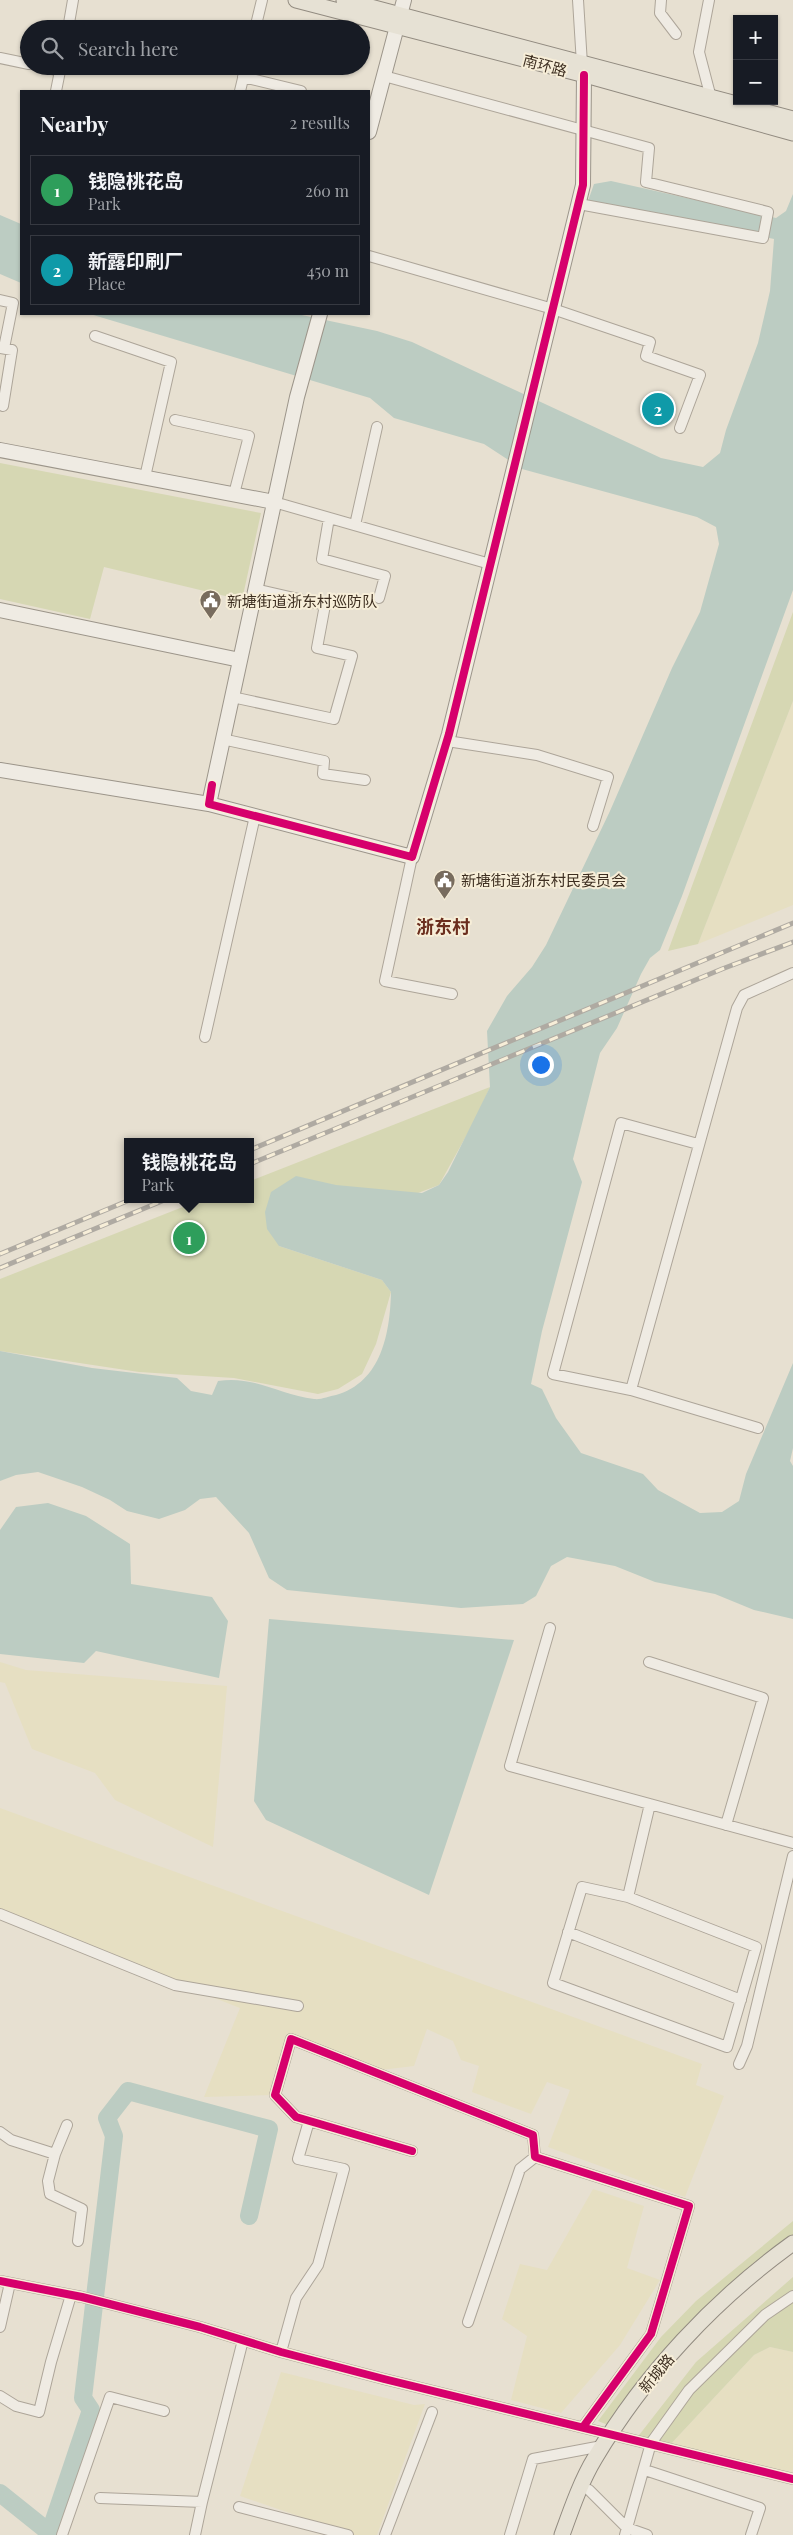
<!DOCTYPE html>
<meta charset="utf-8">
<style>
:root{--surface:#171b24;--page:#20242c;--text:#f1f3f6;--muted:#9ea1a6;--line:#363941;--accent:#786c5e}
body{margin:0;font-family:"Playfair Display","Noto Sans SC",serif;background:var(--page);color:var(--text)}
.controls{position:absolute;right:15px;top:15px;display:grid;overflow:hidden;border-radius:0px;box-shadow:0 1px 4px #0004}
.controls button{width:45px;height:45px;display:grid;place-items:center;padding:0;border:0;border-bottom:1px solid var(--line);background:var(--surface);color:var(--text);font:25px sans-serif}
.you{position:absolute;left:540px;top:1064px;width:18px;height:18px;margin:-12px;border:4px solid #fff;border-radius:50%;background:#1a73e8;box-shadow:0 0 0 8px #1a73e833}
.badge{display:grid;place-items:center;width:32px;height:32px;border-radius:50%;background:var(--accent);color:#fff;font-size:16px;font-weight:700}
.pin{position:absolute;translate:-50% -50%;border:2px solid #fff;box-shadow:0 1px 5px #0006}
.popup{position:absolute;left:124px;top:1138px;width:130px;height:65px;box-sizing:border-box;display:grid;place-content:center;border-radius:0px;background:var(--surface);filter:drop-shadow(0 1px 4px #0005);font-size:16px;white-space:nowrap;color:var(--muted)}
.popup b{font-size:19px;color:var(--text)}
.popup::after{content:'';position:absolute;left:50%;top:100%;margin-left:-10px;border:10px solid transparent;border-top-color:var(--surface)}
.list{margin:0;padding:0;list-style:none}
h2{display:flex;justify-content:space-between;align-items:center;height:65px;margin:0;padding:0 20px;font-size:21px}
h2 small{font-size:16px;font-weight:400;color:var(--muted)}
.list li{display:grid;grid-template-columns:32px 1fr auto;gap:15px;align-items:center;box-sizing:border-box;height:70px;margin:0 10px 10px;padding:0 10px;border:1px solid var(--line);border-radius:0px}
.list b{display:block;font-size:19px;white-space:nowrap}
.list p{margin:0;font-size:16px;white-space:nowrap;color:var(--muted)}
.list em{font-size:16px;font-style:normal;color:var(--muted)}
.icon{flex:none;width:28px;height:28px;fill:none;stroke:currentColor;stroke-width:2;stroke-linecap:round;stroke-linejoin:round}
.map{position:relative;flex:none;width:793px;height:2535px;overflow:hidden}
.search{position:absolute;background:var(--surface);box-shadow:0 1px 4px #0004;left:20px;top:20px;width:350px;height:55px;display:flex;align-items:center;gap:12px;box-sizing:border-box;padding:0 18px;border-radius:28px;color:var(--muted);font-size:19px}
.panel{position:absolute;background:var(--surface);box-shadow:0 1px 4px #0004;left:20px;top:90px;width:350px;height:225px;border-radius:0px}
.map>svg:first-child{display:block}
.farmland{fill:#e6dfc2}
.green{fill:#d6d7b3}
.water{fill:#bcccc2}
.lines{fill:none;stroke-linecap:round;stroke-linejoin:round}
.river{stroke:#bcccc2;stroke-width:18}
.street-casing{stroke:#ada599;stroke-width:12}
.secondary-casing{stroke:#9c958a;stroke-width:16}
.primary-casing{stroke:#928b80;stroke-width:17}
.street{stroke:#efebe3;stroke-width:10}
.secondary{stroke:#efebe3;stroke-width:14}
.primary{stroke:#e6e1d4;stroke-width:15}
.rail-casing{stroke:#afaaa2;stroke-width:5}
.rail{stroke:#f7eed8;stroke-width:3;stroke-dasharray:9;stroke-linecap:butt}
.cycleway-casing{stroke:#f7eed8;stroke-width:11}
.cycleway{stroke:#d6006c;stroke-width:8}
.labels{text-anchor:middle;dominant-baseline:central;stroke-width:4;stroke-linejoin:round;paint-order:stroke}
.street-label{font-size:15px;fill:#3d2e20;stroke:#f7eed8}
.poi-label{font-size:15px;fill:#3d2e20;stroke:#f7eed8;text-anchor:start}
.quarter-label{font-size:18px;font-weight:bold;fill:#6b2e1e;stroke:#f7eed8}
</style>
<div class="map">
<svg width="793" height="2535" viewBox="0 0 793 2535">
<rect width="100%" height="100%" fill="#e7e0d1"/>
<path class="farmland" d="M793,701v204l-95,39z
M0,1662l26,8 201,16 -14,161 -98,-47 -20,-27 -63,-24 -27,-66 -5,-1z
M0,1808l702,256 -6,21 28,11 -39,101 -137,-50 22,-57 -23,-8 -16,32 -59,-22 7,-26 -18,-6 -8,-19 -26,-12 -13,37 -42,5 -80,-31 -17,55 -71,2 36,-89 -240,-94z
M593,2189l51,17 -17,62 33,12 -40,65 -59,68 -50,-13 16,-64 -25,-17 18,-55 27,6z
M770,2347l23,5v127l-125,-32 86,-92z
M281,2372l133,33 11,-1 -48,131h-23l-114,-39z"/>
<path class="green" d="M0,463l261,50 -19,87 -138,-33 -14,52 -90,-20z
M793,612v89l-95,243 -30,7z
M490,1087l-15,33 -36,65 -160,61 103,34 9,12 -15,52 -14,30 -24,15 -20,5 -84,-16 -95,-6 -139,-21v-72l203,-80h47v-18z
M793,2221v15l-185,189 -10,-4 63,-84 35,-36z
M793,2277v75l-23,-5 -16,8 -86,92 -32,-8 60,-77z"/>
<path class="water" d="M611,181l165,37 10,-7 7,-17v396l-111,306 -22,54 -10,8 -9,16 -24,54 -17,25 -27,106 9,23 -40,149 -11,53 11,5 14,29 25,35 62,21 15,16 42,23 22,-1 17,-11 7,-27 47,-111v85l-3,13 3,5v153l-39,-9 -39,-16 -60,-12 -40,-16 -48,-9 -16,9 -15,30 -13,8 -62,4 -174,-18 -18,-12 -20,-45 -33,-36 -16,2 -15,11 -26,9 -32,-8 -17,-11 -28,-13 -44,-15 -22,3 -16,6v-130l92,17 85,10 14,13 21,4 6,-14c35,-6 62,14 96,18 7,1 15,-3 22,-4 46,-13 54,-63 55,-103l-9,-12 -103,-34 -12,-17 -2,-17 6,-20 25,-16 40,9 86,8 17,-8 9,-13 42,-85 -3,-56 20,-35 25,-29 14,-22 64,-134 62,-143 28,-56 19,-68 -3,-17 -19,-10 -175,-48 -38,-25 -90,-26 -24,-20 -280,-84h207l80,17 35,11 249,116 42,9 17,-14 6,-23 32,-87 12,-52 4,-52 -186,-38 6,-17z
M0,215l21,9v59l-21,-9z
M48,1503l38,13 44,28 1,40 81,13 16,24 -9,57 -123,-27 -12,12 -84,-9v-124l16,-23z
M269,1619l245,21 -85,255 -163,-75 -12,-19z"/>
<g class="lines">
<path class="river" d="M0,2493l50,40
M49,2535l42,-125 -8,-12 31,-262 -7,-18 21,-27 141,38 -20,87"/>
<defs>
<path id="street" d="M578,0l4,64
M661,0l-1,13 16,21
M709,0l-10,52 12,46
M68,29l5,-29
M255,29l7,-29
M0,58l29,6
M38,66l22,5
M384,76l265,72 -3,34 122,30 -5,26 -184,-34
M243,77l58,14
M56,91l5,-25
M240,91l6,-25
M369,256l184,53 97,33 -4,14 54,19 -20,53
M0,300l13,3 -9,45
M95,336l76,26 -26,115
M0,348l12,2 -9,56
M175,420l74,16 -15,58
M274,502l216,62
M329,518l-7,41 63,17 -6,22
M355,525l22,-98
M232,697l102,22 18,-63 -35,-8 8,-43 -70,-16
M222,739l102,22 -1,13 42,6
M447,741l90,14 71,22 -15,49
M412,857l-27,124 67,13
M205,1037l50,-221
M698,1144l-77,-21 -68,251 78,16 127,38
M631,1390l106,-382 7,-13 49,-22
M550,1628l-40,138 283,77
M649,1662l114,36 -37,127
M582,1887l46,10 128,50 -29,100 -174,-64z
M628,1897l22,-93
M0,1914l175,71 123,21
M568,1932l173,68
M739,2064l8,-18 46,-190
M0,2132l11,8 44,14 12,-29
M412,2151l-116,-34 -21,-22 16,-56 242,96 2,22 154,49 -38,128 -68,93
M55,2154l-7,27 2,13 32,15 -4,32
M0,2281l82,16 118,30 81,25 103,27 409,100
M468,2322l52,-153 15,-12
M0,2327l10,-44
M281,2352l15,-54 22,-33 26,-96 -46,-10 11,-38
M0,2396l16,10 23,6 12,-50 20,-67
M645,2470l115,38 -9,27
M589,2490l38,38 20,7
M100,2498l102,4 41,-162
M239,2507l109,28
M62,2535l48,-138 54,14
M195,2535l7,-33
M385,2535l47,-123
M510,2535l23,-76 69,-13
M625,2535l26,-92 38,-53 76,-75 28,-19"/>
<path id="secondary" d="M369,132l35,-132
M320,314l-23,83 -88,407 203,53 37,-123 134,-549 1,-110
M0,450l274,52
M0,610l240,50
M0,770l209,34"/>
<path id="primary" d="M296,0l293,76 204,57
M344,0l449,119
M562,2535c9,-25 19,-54 33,-77 50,-84 119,-158 198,-215"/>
</defs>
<use href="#street" class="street-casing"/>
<use href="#secondary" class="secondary-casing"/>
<use href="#primary" class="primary-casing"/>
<use href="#street" class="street"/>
<use href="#secondary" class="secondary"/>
<use href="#primary" class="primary"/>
<defs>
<path id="rail" d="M250,1150l543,-227
M250,1164l472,-195 71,-27
M0,1254l132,-55
M0,1268l167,-69"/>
</defs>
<use href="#rail" class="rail-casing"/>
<use href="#rail" class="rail"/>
<defs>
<path id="cycleway" d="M212,785l-3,19 203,53 37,-123 134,-549 1,-110
M412,2151l-116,-34 -21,-22 16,-56 242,96 2,22 154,49 -38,128 -68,93
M0,2281l82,16 118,30 81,25 103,27 409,100"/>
</defs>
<use href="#cycleway" class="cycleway-casing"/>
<use href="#cycleway" class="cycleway"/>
</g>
<defs>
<symbol id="civic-pin" viewBox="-11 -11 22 30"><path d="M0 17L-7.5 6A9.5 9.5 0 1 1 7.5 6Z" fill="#786c5e" stroke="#f7eed8"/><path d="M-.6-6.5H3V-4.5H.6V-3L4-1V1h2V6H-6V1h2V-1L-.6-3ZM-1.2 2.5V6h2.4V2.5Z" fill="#fff"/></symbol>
</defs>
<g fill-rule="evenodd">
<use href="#civic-pin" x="198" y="588" width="25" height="34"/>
<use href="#civic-pin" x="432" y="868" width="25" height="34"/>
</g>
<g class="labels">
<g class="street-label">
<text transform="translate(545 65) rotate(15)">南环路</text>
<text transform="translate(656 2373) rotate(-50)">新城路</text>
</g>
<g class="poi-label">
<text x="227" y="601">新塘街道浙东村巡防队</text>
<text x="461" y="880">新塘街道浙东村民委员会</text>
</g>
<g class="quarter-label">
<text x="443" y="926">浙东村</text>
</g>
</g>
</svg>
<div class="controls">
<button>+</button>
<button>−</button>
</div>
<div class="you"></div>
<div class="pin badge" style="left:189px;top:1238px;background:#2e9e5b">1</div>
<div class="popup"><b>钱隐桃花岛</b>Park</div>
<div class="pin badge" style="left:658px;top:409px;background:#0f9aa8">2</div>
<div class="search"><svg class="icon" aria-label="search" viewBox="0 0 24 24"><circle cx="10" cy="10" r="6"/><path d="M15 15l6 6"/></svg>Search here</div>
<section class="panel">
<h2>Nearby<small>2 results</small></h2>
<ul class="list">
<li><span class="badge" style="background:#2e9e5b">1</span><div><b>钱隐桃花岛</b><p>Park</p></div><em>260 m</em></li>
<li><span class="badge" style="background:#0f9aa8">2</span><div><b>新露印刷厂</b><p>Place</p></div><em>450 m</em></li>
</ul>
</section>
</div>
